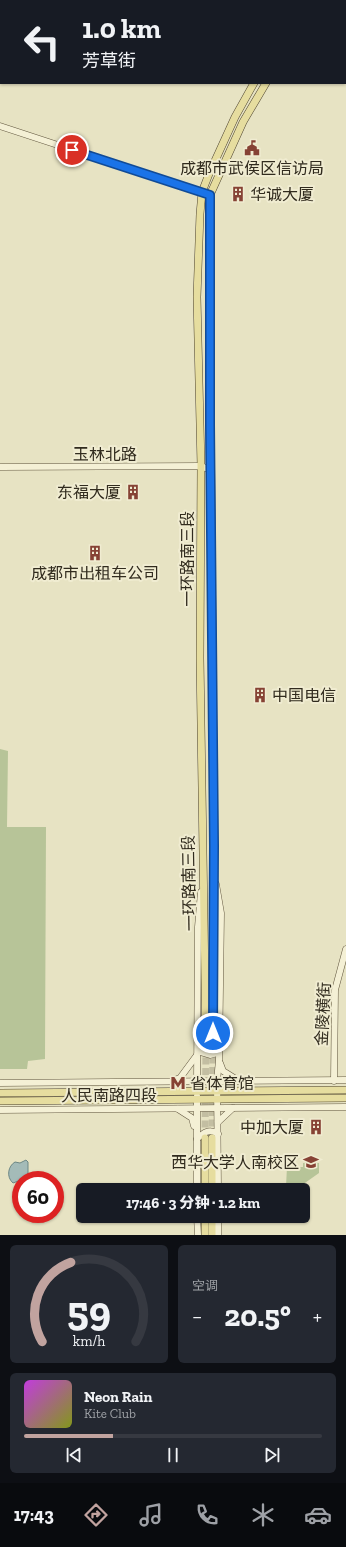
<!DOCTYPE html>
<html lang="zh">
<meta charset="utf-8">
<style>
:root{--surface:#171b24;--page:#242831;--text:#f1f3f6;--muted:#9ea1a6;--line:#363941;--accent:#c1a39f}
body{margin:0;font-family:"Zilla Slab","Noto Sans SC",serif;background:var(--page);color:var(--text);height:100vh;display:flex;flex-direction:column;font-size:15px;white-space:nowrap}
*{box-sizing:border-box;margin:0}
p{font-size:13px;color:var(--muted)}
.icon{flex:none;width:22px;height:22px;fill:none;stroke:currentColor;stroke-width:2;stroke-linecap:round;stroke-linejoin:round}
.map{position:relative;height:1235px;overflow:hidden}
.drawer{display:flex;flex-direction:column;gap:10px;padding:10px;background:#0d0f14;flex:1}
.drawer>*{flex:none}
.top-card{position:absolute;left:0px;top:0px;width:346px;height:84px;box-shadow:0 1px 3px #0004;background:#171b24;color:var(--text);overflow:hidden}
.speed{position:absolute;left:12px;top:1171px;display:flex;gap:8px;font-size:20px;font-weight:700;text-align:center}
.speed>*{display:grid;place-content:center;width:52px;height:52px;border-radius:50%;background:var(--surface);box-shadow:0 1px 3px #0004;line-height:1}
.speed .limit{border:6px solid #d22;background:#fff;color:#111}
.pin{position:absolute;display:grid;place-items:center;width:34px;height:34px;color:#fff;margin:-17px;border:2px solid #fff;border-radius:50%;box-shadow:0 1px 4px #0007}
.me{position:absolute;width:44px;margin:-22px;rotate:0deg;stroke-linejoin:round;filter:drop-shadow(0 0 3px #0008)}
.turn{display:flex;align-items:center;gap:14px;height:84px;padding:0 16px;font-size:18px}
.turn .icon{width:52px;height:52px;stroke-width:2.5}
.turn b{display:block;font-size:28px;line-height:34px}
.big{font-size:30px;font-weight:800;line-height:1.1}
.drawer .card{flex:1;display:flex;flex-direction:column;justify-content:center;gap:6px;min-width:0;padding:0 14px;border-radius:6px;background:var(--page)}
.drawer .dial{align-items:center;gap:0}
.dial svg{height:104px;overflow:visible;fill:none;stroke:var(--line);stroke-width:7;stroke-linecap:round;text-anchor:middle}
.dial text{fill:var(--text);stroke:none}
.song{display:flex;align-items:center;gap:12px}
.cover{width:48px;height:48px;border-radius:6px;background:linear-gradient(135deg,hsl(290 70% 55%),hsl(70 70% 35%))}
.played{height:4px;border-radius:2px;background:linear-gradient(90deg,var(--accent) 30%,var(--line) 30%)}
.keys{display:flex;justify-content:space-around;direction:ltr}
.heat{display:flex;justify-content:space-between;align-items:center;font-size:22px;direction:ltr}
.drawer .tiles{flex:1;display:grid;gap:10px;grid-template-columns:1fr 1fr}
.card:last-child{grid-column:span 2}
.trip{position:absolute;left:76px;top:1183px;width:234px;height:40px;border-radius:6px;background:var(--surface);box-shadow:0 1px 3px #0004;font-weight:800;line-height:40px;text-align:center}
.menu{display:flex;height:64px;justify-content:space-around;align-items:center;background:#090b0e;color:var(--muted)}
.menu .icon{width:28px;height:28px}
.menu .selected{color:var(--accent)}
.menu b{font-size:18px;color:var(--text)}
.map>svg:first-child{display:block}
</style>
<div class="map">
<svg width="346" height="1235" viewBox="0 0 346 1235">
<rect width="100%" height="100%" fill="#e7e3c3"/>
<g fill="#b7c498">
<polygon points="0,749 8,751 7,827 46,827 45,1059 28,1061 27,1069 0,1069"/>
<polygon points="303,1163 319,1163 319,1173 302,1185 286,1186 287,1167 303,1167"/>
</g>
<path fill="#a4bbb8" stroke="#6d8785" d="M 26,1160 L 28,1162 L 28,1180 L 21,1180 L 13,1183 C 6,1177 8,1166 15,1162 L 20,1163 Z"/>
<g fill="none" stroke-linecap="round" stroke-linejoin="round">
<g stroke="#c3bea2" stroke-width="7" stroke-dasharray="7 3.5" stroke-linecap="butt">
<polyline points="212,1137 213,1048"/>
<polyline points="205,1138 206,1047"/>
</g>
<g stroke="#61563f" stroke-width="7">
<g id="secondary">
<polyline points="0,126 210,195"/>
<polyline points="0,467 201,466 210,470"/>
<polyline points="216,884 221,913 219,1060 217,1081 218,1190"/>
<polyline points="198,1047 200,1052 210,1055 217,1053 219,1048"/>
<polyline points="220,1063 223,1071 239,1081"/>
<polyline points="174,1080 180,1078 197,1055"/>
<polyline points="334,1081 335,990 346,949"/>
<polyline points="0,1083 346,1080"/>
<polyline points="197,1084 198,927 201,892"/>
<polyline points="197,1096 197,1190"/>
<polyline points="178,1109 192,1118 194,1126"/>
<polyline points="0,1110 346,1107"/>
<polyline points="218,1122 233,1108"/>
<path d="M 197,1139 C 203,1133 209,1128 218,1134"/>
<polyline points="197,1216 198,1235"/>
<polyline points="218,1216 218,1235"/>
</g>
</g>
<g stroke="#4d4330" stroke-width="8">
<g id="primary">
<polyline points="311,0 312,1"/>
<polyline points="328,0 330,1"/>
<polyline points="341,0 343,1"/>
<polyline points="302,1 303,0"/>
<polyline points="345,10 346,10"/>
<polyline points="345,19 346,20"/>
<polyline points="206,1047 200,658 201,466 197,297 200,214 202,192 209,174 235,117 254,83"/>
<polyline points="213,1047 214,846 209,215 210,195 243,122 266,83"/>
<polyline points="0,1093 346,1090"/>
<polyline points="0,1101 346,1098"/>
<polyline points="205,1190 205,1138"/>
<polyline points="212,1190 212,1138"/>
<polyline points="205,1235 205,1216"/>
<polyline points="212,1235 212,1216"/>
</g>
</g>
<use href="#secondary" stroke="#f4f0d5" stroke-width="6"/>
<use href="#primary" stroke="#e6dd9f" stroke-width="7"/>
</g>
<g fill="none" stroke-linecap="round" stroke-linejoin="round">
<g stroke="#114b97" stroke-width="10">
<polyline id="route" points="72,150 210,195 210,425 214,846 213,1033"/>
</g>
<use href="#route" stroke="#1a73e8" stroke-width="7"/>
</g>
<defs>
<g id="civic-bare" transform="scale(1.2)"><path d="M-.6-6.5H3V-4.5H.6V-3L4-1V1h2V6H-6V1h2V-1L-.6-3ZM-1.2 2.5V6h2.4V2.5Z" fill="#864234" stroke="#f0ecd1" stroke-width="2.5" paint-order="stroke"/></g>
<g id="building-bare" transform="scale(1.2)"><path d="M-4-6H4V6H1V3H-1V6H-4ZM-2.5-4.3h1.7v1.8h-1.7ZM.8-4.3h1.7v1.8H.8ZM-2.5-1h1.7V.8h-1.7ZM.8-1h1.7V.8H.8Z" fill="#864234" stroke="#f0ecd1" stroke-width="2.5" paint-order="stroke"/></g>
<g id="metro-bare" transform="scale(1.2)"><path d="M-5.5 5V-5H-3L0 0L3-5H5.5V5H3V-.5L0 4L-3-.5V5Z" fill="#864234" stroke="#f0ecd1" stroke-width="2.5" paint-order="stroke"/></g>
<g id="university-bare" transform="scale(1.2)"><path d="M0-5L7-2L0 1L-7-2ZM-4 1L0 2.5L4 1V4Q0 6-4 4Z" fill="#864234" stroke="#f0ecd1" stroke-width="2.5" paint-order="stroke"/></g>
</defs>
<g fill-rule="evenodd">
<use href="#civic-bare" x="252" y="148"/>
<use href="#building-bare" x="238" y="194"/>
<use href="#building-bare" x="133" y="492"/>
<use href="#building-bare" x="95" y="553"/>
<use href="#building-bare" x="260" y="695"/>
<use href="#metro-bare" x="178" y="1083"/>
<use href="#building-bare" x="316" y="1127"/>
<use href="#university-bare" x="311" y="1162"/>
</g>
<g text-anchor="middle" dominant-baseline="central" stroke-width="4" stroke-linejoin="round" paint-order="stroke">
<g font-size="16" fill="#312b1e" stroke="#f0ecd1" text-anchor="start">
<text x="252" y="168" text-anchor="middle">成都市武侯区信访局</text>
<text x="250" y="194">华诚大厦</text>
<text x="121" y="492" text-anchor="end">东福大厦</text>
<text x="95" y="573" text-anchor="middle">成都市出租车公司</text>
<text x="272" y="695">中国电信</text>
<text x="190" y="1083">省体育馆</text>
<text x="304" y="1127" text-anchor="end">中加大厦</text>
<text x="299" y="1162" text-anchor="end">西华大学人南校区</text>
</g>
<g font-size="16" fill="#312b1e" stroke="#f0ecd1">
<text x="105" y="454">玉林北路</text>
<text transform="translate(187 559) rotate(-90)">一环路南三段</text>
<text transform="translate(189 883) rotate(-91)">一环路南三段</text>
<text transform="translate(323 1014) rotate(-87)">金陵横街</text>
<text x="109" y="1095">人民南路四段</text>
</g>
</g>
</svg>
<div class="speed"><div class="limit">60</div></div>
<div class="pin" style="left:72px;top:150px;background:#d93025"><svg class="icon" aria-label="arrive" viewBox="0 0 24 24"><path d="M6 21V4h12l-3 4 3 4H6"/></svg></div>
<svg class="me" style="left:213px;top:1033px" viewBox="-20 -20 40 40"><circle r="17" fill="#1a73e8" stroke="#fff" stroke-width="3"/><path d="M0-11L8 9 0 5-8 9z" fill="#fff"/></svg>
<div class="trip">17:46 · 3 分钟 · 1.2 km</div>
<div class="top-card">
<div class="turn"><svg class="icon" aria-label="left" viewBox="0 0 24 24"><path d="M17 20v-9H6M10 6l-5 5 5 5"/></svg><div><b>1.0 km</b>芳草街</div></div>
</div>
</div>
<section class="drawer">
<div class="tiles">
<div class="card dial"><svg viewBox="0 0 100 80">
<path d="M14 69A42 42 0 1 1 86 69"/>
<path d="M14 69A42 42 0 0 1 36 8" stroke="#c1a39f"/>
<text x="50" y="56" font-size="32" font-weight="700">59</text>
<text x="50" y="72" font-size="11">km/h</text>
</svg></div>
<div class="card"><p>空调</p>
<div class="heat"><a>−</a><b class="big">20.5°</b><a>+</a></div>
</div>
<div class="card">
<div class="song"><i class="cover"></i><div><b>Neon Rain</b><p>Kite Club</p></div></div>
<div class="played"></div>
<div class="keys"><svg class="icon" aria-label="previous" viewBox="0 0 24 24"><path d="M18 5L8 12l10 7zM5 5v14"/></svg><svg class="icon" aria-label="pause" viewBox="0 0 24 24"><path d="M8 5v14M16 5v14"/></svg><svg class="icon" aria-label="next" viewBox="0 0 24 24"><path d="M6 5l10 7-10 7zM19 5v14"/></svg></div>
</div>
</div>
</section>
<nav class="menu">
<b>17:43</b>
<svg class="icon selected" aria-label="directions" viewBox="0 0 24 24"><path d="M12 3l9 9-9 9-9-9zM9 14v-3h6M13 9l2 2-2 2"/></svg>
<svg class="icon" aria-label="music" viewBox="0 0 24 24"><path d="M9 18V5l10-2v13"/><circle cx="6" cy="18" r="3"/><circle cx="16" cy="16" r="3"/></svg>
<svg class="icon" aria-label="phone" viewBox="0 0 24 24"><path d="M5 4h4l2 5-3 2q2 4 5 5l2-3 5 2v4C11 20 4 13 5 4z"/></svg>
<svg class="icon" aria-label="climate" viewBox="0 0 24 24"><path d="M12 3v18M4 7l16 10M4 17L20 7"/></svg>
<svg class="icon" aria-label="car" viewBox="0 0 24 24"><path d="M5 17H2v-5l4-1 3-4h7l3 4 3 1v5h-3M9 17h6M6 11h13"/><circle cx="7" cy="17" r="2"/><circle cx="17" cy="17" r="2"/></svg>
</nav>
